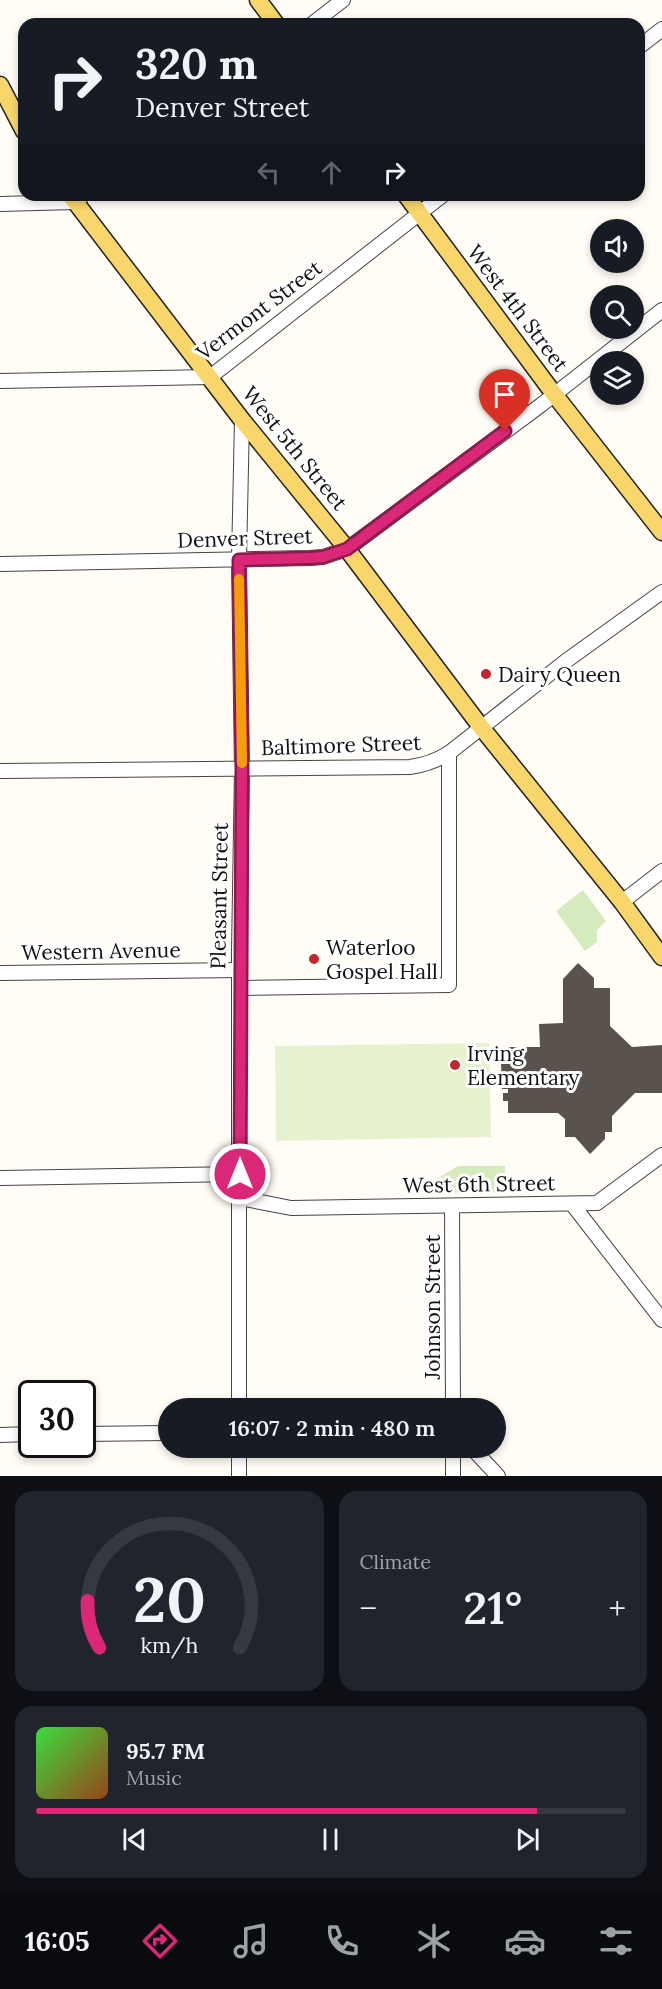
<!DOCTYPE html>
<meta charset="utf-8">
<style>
:root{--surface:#171b24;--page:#20242c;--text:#f1f3f6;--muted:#9ea1a6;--line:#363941;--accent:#db2777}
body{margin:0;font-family:Lora,serif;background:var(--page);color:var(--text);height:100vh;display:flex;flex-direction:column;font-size:22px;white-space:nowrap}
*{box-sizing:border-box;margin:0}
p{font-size:20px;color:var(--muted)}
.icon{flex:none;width:33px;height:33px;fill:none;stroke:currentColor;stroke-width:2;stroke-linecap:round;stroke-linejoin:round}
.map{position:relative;height:1476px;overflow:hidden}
.drawer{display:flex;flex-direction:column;gap:15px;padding:15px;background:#0d0f14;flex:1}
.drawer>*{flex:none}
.banner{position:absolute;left:18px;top:18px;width:627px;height:183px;border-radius:18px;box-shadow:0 3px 9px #0003;background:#171b24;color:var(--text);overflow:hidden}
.controls{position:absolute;left:590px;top:219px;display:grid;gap:12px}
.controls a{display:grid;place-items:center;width:54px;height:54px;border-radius:50%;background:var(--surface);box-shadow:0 3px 9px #0003;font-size:30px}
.speed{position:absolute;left:18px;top:1380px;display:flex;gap:12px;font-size:30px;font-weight:700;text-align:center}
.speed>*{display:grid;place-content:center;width:78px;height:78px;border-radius:50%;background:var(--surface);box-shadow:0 3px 9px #0003;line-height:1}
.speed .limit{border:3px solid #111;border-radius:9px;background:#fff;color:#111}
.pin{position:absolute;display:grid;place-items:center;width:51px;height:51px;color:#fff;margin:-62px -26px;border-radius:50% 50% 50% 0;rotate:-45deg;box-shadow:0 0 6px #0007}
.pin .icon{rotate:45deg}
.me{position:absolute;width:66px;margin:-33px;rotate:0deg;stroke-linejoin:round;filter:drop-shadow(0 0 4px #0008)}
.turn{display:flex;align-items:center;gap:21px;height:126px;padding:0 18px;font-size:27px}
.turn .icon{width:78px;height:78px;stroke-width:2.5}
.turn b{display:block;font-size:42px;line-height:51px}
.lanes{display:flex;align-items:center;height:57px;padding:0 18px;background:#0003;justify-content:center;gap:30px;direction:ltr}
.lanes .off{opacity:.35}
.big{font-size:45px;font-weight:600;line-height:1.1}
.drawer .card{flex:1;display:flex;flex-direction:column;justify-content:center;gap:9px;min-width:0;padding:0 21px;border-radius:18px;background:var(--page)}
.drawer .dial{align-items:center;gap:0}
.dial svg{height:156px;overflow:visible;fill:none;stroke:var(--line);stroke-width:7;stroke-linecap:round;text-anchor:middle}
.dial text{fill:var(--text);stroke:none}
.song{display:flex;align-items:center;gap:18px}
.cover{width:72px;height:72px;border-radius:9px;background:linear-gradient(135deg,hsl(120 70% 55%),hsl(20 70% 35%))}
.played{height:6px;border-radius:3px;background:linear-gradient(90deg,var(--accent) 85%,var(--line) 85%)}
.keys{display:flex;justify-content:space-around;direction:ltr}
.heat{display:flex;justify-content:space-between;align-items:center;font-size:33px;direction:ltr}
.drawer .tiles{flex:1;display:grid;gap:15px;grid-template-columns:1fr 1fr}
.card:last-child{grid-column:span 2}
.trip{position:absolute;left:158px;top:1398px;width:348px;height:60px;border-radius:30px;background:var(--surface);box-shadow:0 3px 9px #0003;font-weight:600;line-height:60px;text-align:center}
.menu{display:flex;height:96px;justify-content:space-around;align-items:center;background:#090b0e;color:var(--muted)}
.menu .icon{width:42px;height:42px}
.menu .selected{color:var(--accent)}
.menu b{font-size:27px;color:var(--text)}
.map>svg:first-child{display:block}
</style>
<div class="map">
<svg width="662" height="1476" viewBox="0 0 662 1476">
<rect width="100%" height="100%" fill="#fffdf5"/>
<g fill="#d5ebbd">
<polygon points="583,890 606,921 597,930 597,942 585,951 556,911"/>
<polygon points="458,1166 505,1166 506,1192 438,1193 437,1179"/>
</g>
<polygon fill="#e6f2cf" points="489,1043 491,1137 276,1141 275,1046"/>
<polygon fill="#5a524d" points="578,963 594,978 594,988 610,988 610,1026 632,1047 662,1045 662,1093 635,1093 612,1116 612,1132 605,1132 605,1139 590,1154 575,1137 565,1137 565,1119 558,1113 508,1113 508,1101 503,1101 503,1093 508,1093 508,1089 502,1089 501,1063 507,1062 508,1047 540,1047 539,1024 563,1023 563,979"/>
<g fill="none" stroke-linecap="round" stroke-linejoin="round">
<g stroke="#444" stroke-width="16">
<g id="minor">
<polyline points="312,24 343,0"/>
<polyline points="639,47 662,29"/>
<polyline points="0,204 75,202 83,195"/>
<polyline points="0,381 210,377 443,195"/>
<polyline points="0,564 310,558 323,557 347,549 541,405 662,310"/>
<path d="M 0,771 L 410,767 C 425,765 436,761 449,753 L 566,661 L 662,592"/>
<polyline points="622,902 662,871"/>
<polyline points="0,973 239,970"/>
<polyline points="240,988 449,985 449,753"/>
<polyline points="0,1178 240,1174"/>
<polyline points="240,1198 291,1208 597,1203 662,1155"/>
<polyline points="572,1204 662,1320"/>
<polyline points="452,1206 453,1408"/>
<polyline points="239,1408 239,951 242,769 239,560 242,420"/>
<polyline points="82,1434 168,1433"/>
<polyline points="0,1435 32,1434"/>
<polyline points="472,1448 498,1476"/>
<polyline points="239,1476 239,1448"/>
<polyline points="453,1476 453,1448"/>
</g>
</g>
<g stroke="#222" stroke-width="19">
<g id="major">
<polyline points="258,0 276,24"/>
<polyline points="0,85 24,131"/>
<polyline points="70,195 242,420 347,549 481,727 622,902 662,957"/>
<polyline points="406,195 554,394 662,532"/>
</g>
</g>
<use href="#minor" stroke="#fff" stroke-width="14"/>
<use href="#major" stroke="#f9d66b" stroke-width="16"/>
</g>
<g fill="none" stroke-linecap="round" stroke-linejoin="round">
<g stroke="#8e194d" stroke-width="15">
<polyline id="route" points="240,1174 242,769 239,560 310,558 323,557 347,549 505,431"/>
</g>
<use href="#route" stroke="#db2777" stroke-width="10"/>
<polyline stroke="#f59e0b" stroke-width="10" points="239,579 242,763"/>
</g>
<g fill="#c4262e" stroke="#fff" stroke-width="2">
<circle cx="486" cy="674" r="6"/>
<circle cx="314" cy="959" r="6"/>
<circle cx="455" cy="1065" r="6"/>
</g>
<g text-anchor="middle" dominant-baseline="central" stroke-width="6" stroke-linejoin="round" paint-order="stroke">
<g font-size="21" fill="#111" stroke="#fff">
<text transform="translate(518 308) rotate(53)">West 4th Street</text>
<text transform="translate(259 310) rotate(-37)">Vermont Street</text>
<text transform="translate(295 448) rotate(51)">West 5th Street</text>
<text transform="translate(245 538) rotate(-2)">Denver Street</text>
<text transform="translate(341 745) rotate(-2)">Baltimore Street</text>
<text transform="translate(219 896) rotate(-89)">Pleasant Street</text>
<text transform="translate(101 951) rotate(-1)">Western Avenue</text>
<text transform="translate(479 1184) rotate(-1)">West 6th Street</text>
<text transform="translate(432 1307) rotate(-90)">Johnson Street</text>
</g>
<g font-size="21" fill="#111" stroke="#fff" text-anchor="start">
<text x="498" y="674">Dairy Queen</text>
<text x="326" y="947">Waterloo<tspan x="326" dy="24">Gospel Hall</tspan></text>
<text x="467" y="1053">Irving<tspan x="467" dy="24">Elementary</tspan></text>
</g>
</g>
</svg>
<div class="controls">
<a><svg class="icon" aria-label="sound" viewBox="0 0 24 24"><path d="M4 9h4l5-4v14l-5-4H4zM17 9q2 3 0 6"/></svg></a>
<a><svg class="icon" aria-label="search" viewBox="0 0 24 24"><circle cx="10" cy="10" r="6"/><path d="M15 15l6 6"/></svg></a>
<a><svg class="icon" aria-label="layers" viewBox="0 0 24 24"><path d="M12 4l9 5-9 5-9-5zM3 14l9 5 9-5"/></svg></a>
</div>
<div class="speed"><div class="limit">30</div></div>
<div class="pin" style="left:505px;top:431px;background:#d93025"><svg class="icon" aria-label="arrive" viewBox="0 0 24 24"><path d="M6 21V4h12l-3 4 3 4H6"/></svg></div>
<svg class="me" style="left:240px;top:1174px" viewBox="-20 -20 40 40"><circle r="17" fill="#db2777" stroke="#fff" stroke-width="3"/><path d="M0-11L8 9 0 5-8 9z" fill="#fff"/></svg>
<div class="trip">16:07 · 2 min · 480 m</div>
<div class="banner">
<div class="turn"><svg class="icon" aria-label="right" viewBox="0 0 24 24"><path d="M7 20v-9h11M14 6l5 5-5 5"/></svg><div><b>320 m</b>Denver Street</div></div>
<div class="lanes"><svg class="icon off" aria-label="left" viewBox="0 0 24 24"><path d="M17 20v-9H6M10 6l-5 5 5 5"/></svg><svg class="icon off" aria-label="ahead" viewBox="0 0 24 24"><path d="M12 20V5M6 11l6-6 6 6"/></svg><svg class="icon" aria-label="right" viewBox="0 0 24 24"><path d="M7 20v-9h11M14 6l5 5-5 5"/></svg></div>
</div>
</div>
<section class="drawer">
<div class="tiles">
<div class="card dial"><svg viewBox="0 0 100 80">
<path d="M14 69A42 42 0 1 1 86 69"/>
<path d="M14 69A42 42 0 0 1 8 45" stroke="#db2777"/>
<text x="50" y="56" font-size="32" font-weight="700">20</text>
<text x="50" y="72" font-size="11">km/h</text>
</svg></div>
<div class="card"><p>Climate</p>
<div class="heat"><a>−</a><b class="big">21°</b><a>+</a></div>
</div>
<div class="card">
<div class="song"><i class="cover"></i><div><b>95.7 FM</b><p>Music</p></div></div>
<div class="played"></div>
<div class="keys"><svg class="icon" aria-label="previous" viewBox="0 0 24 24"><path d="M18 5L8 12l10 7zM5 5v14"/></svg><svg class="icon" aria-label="pause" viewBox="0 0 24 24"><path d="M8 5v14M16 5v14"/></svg><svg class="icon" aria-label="next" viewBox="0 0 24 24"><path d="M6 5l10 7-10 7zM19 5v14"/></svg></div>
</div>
</div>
</section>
<nav class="menu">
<b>16:05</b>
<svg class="icon selected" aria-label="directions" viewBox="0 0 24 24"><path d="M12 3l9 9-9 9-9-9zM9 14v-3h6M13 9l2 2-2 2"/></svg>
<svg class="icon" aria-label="music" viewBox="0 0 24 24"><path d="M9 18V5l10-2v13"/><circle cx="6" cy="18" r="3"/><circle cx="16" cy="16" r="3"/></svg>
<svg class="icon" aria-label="phone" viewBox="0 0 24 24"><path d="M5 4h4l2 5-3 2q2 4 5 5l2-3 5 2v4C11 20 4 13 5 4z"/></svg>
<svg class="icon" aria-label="climate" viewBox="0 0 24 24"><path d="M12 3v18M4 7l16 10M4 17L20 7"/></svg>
<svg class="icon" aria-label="car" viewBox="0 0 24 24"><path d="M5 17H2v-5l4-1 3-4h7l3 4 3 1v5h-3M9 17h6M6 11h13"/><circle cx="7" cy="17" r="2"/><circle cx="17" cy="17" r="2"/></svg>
<svg class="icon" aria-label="filters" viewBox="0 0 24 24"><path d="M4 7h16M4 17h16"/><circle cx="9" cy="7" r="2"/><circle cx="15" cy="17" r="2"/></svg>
</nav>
